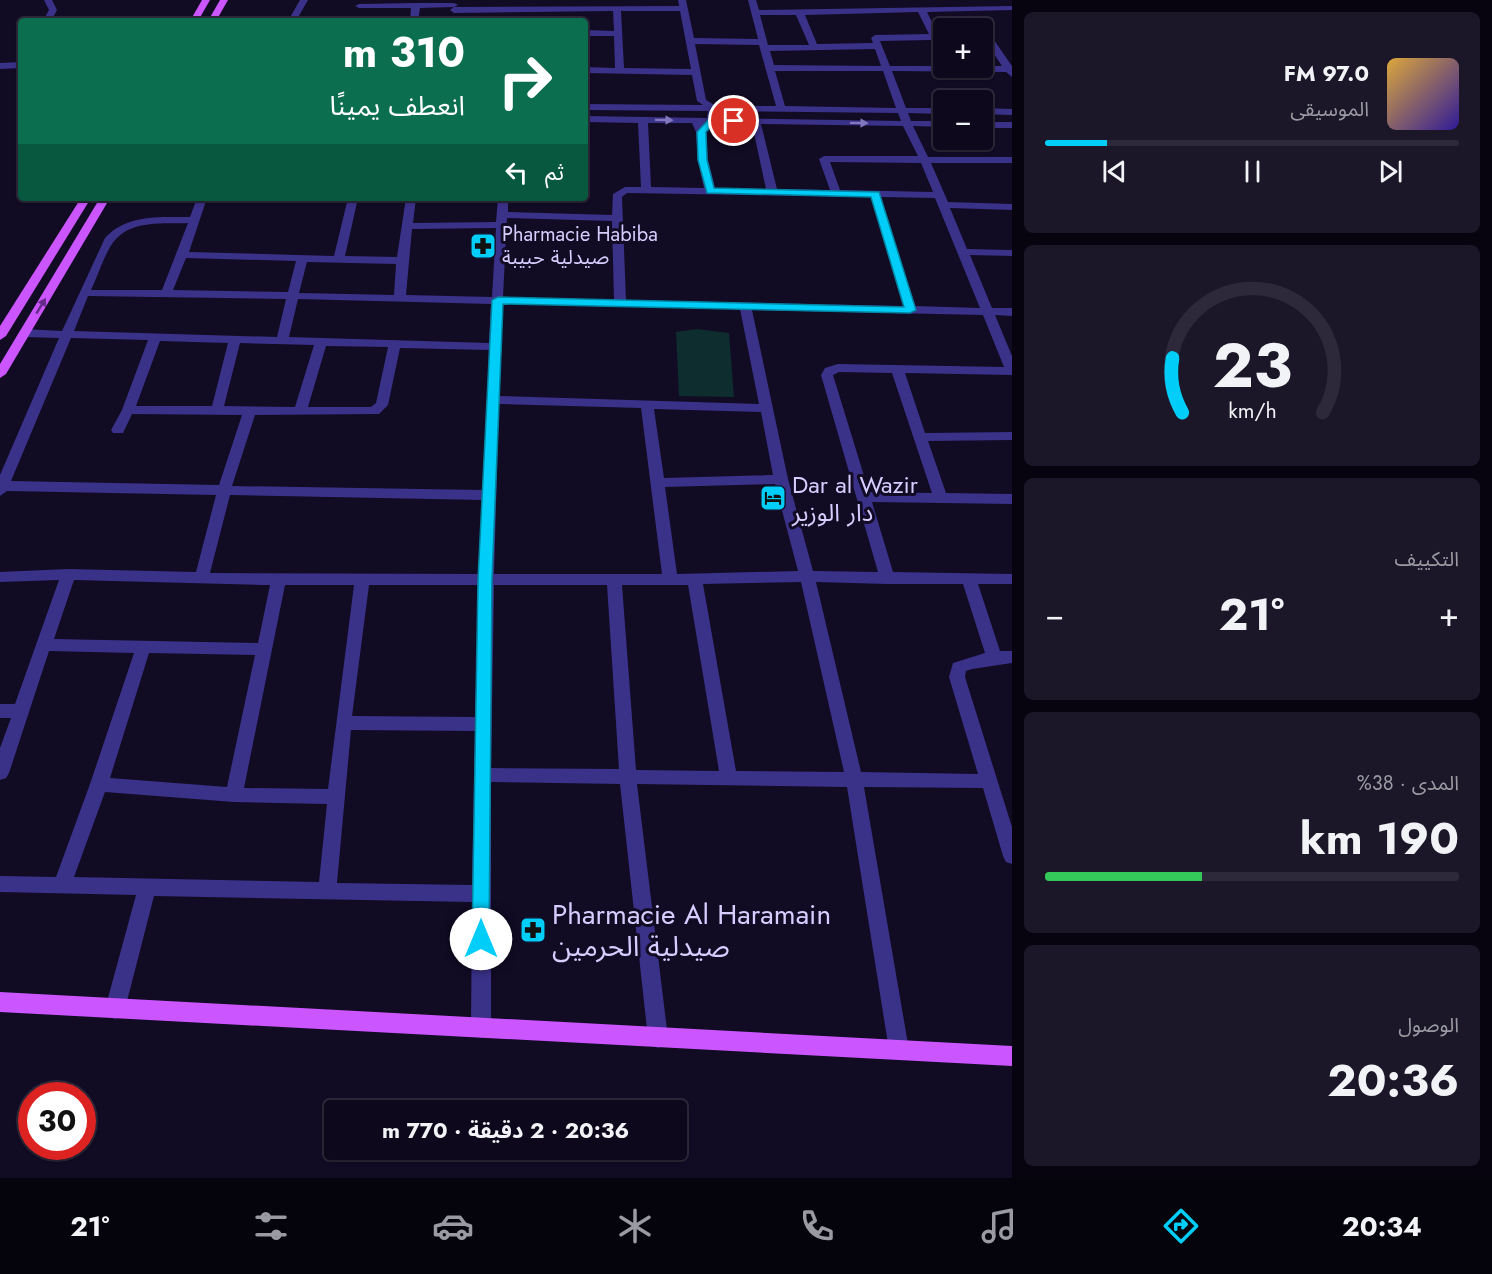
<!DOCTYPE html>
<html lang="ar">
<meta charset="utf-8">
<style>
:root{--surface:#0d081b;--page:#1b1628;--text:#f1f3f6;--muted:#9a9aa3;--line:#2d293a;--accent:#00cef9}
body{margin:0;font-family:Jost,"Noto Sans Arabic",sans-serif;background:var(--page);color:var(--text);direction:rtl;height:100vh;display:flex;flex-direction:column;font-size:22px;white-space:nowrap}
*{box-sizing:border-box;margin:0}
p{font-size:20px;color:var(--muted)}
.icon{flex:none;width:33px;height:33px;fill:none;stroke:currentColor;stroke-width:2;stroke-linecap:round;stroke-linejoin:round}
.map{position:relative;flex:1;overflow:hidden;direction:ltr}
.side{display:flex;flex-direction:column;gap:12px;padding:12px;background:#07040f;width:480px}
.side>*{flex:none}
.hud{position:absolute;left:18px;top:18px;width:570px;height:183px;border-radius:6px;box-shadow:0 2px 4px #0004,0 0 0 2px var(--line);direction:rtl;background:#0b6e4f;color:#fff;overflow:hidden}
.buttons{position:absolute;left:933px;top:18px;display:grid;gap:12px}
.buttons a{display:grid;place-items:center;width:60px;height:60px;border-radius:6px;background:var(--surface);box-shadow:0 2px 4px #0004,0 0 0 2px var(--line);font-size:30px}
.speed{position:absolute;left:18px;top:1082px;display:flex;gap:12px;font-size:30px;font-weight:700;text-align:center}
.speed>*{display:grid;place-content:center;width:78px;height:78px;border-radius:50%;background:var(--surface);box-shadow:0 2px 4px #0004,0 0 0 2px var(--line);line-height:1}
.speed .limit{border:9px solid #d22;background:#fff;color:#111}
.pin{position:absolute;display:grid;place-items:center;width:51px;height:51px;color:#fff;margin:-26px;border:3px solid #fff;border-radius:50%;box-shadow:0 2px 6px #0007}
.me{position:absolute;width:66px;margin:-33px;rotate:0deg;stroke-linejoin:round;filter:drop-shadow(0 0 4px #0008)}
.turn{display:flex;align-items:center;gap:21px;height:126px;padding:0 24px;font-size:27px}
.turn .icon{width:78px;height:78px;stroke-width:2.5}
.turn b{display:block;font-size:42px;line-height:51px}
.then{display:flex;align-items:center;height:57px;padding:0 24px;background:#0003;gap:12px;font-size:22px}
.big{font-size:45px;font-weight:700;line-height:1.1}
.side .widget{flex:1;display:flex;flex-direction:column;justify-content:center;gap:9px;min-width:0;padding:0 21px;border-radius:9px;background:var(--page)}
.side .dial{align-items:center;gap:0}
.dial svg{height:156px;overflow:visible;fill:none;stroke:var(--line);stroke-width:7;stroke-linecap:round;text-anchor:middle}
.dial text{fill:var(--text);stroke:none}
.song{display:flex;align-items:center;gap:18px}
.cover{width:72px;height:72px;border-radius:9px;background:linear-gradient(135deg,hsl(40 70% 55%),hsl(250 70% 35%))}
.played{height:6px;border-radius:3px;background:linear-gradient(90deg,var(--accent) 15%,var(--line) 15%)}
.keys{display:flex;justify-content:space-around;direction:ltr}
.heat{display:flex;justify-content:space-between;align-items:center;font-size:33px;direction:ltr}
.charge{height:9px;border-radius:4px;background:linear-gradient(90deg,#34c759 38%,var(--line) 0)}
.trip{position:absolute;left:324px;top:1100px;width:363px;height:60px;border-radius:6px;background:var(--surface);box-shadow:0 2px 4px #0004,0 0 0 2px var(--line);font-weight:700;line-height:60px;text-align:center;direction:rtl}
.tab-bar{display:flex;height:96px;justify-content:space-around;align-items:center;background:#05030b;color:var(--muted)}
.tab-bar .icon{width:42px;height:42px}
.tab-bar .active{color:var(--accent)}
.tab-bar b{font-size:27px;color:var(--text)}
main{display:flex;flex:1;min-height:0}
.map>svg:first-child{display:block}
</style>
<main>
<section class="side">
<div class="widget">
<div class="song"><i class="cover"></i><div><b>97.0 FM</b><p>الموسيقى</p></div></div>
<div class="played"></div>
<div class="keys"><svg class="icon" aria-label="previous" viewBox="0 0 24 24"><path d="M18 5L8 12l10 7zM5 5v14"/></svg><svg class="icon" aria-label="pause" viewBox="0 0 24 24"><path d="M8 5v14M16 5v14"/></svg><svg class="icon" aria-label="next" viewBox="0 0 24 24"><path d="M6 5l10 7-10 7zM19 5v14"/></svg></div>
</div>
<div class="widget dial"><svg viewBox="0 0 100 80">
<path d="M14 69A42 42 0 1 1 86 69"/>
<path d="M14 69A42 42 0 0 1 9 41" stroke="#00cef9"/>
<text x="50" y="56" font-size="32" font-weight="700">23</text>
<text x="50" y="72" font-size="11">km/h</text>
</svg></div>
<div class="widget"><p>التكييف</p>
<div class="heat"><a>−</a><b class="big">21°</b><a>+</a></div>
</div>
<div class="widget"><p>المدى · 38%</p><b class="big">190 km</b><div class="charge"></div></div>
<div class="widget"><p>الوصول</p><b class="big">20:36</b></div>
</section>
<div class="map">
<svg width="1012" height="1178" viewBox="0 0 1012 1178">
<rect width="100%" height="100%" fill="#110b24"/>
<polygon fill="#0e2d2e" points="697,329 729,333 734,397 679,396 676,332"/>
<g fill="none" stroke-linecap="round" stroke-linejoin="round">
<g fill="#3a3188" fill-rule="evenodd">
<polygon points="44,0 52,0 57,10 51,21 43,21 49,10"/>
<polygon points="300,0 308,0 296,21 288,21"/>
<path d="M 678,0 L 686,0 L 694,38 L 758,39 L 748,0 L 756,0 L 759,10 L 1012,6 L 1012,10 L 927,12 L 944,47 L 944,60 L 940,57 L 931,40 L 880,41 L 890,66 L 1002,66 L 982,36 L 982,28 L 978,28 L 982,26 L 985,27 L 1012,66 L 1012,77 L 1006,72 L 892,71 L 906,108 L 944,108 L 944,114 L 908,113 L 911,121 L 944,121 L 944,127 L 913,126 L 928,157 L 1012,157 L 1012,163 L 931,163 L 948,202 L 1012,204 L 1012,210 L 950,208 L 967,249 L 1012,250 L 1012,256 L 970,255 L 992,308 L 1012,308 L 1012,316 L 995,315 L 1012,356 L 1012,375 L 905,373 L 925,433 L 1012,432 L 1012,440 L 928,441 L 946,493 L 1012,494 L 1012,504 L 872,502 L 893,572 L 1012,574 L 1012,584 L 978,584 L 1000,651 L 1012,651 L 1012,663 L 972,669 L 966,671 L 965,677 L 1012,827 L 1012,864 L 1006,862 L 1003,856 L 983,788 L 864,787 L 909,1050 L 906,1057 L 899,1060 L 892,1057 L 889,1050 L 847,787 L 637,784 L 668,1038 L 665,1045 L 658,1048 L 651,1045 L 648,1038 L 620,784 L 491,782 L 491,1028 L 488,1035 L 481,1038 L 474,1035 L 471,1028 L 472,902 L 154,896 L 125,1009 L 122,1016 L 115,1019 L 108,1016 L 105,1009 L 136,895 L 0,892 L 0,876 L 56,877 L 90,784 L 134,653 L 49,651 L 9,773 L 6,778 L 0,780 L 0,748 L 11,718 L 0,718 L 0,704 L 15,704 L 59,580 L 0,582 L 0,572 L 68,569 L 196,572 L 216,495 L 7,491 L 0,496 L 0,475 L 59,338 L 24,337 L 18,333 L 24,329 L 62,331 L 105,238 C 126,214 161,217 190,217 L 197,198 L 207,198 L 189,252 L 334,256 L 348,198 L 358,198 L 345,256 L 397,257 L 406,198 L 416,198 L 413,223 L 496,222 L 498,198 L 508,198 L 508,212 L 612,215 L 613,194 L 625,187 L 641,187 L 638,123 L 585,122 L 585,116 L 707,118 L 708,111 L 585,110 L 585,104 L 703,105 L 697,101 L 692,75 L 585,73 L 585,67 L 615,68 L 614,36 L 585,36 L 585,30 L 614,31 L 613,11 L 454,13 L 450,10 L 454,7 L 679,6 ZM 621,11 L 680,11 L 691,69 L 624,68 ZM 918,12 L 929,34 L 875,35 L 871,38 L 873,43 L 817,44 L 805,15 ZM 760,15 L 796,15 L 809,45 L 768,45 ZM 695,44 L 759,45 L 776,106 L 716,106 L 706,100 ZM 875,49 L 881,66 L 774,65 L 770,51 ZM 775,71 L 883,71 L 896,108 L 785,106 ZM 718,111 L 898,113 L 901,121 L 717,118 ZM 648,123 L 692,123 L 696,132 L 698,160 L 704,188 L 651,187 ZM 715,124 L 752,124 L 766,189 L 715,188 L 708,160 L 706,133 ZM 761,124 L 903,126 L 918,156 L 824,156 L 819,159 L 830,190 L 777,189 ZM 830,162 L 921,163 L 933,192 L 840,190 ZM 627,193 L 871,197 L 903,306 L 626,300 L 622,197 ZM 881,197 L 935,198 L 980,308 L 915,306 ZM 507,218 L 612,221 L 614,300 L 503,297 ZM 188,223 L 162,290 L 91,290 C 98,276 106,249 116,239 C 133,220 165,224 188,223 ZM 496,228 L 492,297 L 406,295 L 412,229 ZM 186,258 L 296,261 L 288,292 L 173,290 ZM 307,262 L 396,264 L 394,295 L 299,293 ZM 88,296 L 286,299 L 277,337 L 74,331 ZM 298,299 L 491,304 L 489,343 L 289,337 ZM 503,304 L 740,309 L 759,404 L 499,396 ZM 752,310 L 983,315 L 1004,367 L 838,364 L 825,368 L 821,375 L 878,572 L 813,571 L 788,479 ZM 71,338 L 148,340 L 122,410 L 111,430 L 113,433 L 123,433 L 132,414 L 242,415 L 219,485 L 11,481 ZM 160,341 L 228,343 L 212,406 L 136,406 ZM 240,343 L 314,345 L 295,407 L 224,406 ZM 326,346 L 388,347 L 376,403 L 371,407 L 308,407 ZM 400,348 L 489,350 L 483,490 L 232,486 L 255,415 L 379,414 L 388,405 ZM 839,372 L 892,373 L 932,493 L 869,492 L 833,375 ZM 499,404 L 641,408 L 662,574 L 494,574 ZM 654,409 L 761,412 L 773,475 L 664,478 ZM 775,484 L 798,571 L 677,574 L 665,487 ZM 230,495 L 482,500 L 479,574 L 210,573 ZM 74,580 L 262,585 L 270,585 L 258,643 L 54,639 ZM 801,582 L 844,772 L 736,771 L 703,584 ZM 816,582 L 888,584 L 963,584 L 985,653 L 953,663 L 949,677 L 978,774 L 861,772 ZM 285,585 L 354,585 L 328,789 L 244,788 ZM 369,585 L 479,585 L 475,717 L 352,716 ZM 494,585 L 607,585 L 619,769 L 491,768 ZM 622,585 L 688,585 L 719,771 L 636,770 ZM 149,653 L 255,655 L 227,787 L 110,778 ZM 351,730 L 475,731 L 472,885 L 337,883 ZM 105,792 L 234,802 L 327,804 L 319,882 L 74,877 Z"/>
<polygon points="416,3 454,3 458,5 454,7 420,8 418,21 410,21 411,8 359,8 355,6 359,4"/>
<polygon points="21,62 21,68 0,69 0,63"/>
<polygon points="982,108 1012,109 1012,115 982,114"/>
<rect x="982" y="122" width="30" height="6"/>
</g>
<g fill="#cb55ff" fill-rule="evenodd">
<polygon points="202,0 210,0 198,21 190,21"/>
<polygon points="220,0 228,0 216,21 208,21"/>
<polygon points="81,198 91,198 6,336 0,340 0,326"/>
<polygon points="100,198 110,198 6,374 0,378 0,364"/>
<polygon points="0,992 1012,1046 1012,1066 0,1012"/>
</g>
</g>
<defs><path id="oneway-solid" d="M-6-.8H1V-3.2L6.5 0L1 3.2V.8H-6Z" transform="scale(1.5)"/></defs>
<g fill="#8178be">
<use href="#oneway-solid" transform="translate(664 120) rotate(1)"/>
<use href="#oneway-solid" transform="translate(859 123) rotate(1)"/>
</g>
<use fill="#652c87" href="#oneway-solid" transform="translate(41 306) rotate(-59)"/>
<polygon fill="#00cef9" stroke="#0086a2" stroke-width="1.5" points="709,119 734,119 738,121 734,124 714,124 706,132 707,160 714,188 879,192 916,310 910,313 503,304 492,579 489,939 487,945 481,947 475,945 472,939 478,579 492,300 498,297 904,307 871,197 707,193 698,160 697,132"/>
<defs>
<g id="pharmacy-square" transform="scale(1.35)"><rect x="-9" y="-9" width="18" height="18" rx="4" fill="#00cef9" stroke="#110b24"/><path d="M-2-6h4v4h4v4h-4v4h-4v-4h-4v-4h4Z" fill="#111"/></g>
<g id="hotel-square" transform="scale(1.35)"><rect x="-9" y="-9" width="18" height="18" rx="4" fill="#00cef9" stroke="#110b24"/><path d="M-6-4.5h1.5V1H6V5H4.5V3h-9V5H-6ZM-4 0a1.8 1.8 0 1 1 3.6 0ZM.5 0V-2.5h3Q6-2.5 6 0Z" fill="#111"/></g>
</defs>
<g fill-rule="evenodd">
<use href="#pharmacy-square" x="483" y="246"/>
<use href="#hotel-square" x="773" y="498"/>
<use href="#pharmacy-square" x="533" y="930"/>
</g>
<g text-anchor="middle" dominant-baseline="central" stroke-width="6" stroke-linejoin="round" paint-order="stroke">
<g font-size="20" fill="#d7ceff" stroke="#110b24" text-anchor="start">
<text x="502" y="234">Pharmacie Habiba<tspan x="502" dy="23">صيدلية حبيبة</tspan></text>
</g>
<g font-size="24" fill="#d7ceff" stroke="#110b24" text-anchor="start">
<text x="792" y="484">Dar al Wazir<tspan x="792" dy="28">دار الوزير</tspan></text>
</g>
<g font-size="28" fill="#d7ceff" stroke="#110b24" text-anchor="start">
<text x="552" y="914">Pharmacie Al Haramain<tspan x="552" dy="32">صيدلية الحرمين</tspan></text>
</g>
</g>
</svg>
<div class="buttons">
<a>+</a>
<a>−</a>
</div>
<div class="speed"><div class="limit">30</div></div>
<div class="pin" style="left:734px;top:121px;background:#d93025"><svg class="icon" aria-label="arrive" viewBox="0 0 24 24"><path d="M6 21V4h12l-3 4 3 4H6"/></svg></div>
<svg class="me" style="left:481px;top:939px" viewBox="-20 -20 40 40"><circle r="19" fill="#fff"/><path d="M0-13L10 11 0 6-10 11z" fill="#00cef9"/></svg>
<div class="trip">20:36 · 2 دقيقة · 770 m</div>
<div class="hud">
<div class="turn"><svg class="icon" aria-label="right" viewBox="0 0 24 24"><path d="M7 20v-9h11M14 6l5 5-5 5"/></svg><div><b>310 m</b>انعطف يمينًا</div></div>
<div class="then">ثم<svg class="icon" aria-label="left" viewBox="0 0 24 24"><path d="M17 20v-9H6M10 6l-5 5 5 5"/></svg></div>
</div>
</div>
</main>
<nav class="tab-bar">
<b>20:34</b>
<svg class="icon active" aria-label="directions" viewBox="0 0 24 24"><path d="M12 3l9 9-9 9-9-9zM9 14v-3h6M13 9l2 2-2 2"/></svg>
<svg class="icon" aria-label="music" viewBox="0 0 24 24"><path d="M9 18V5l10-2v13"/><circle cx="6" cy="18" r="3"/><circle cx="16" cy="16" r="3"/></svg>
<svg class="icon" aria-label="phone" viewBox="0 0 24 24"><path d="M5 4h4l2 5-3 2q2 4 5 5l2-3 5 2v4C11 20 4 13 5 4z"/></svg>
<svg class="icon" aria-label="climate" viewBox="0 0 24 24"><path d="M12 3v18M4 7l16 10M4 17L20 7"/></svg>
<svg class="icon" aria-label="car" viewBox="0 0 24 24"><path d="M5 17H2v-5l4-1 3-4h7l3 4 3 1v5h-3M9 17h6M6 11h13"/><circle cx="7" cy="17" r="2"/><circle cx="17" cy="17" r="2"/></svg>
<svg class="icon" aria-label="filters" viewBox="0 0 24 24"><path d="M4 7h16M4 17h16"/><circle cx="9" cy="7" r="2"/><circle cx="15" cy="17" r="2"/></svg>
<b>21°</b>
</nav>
